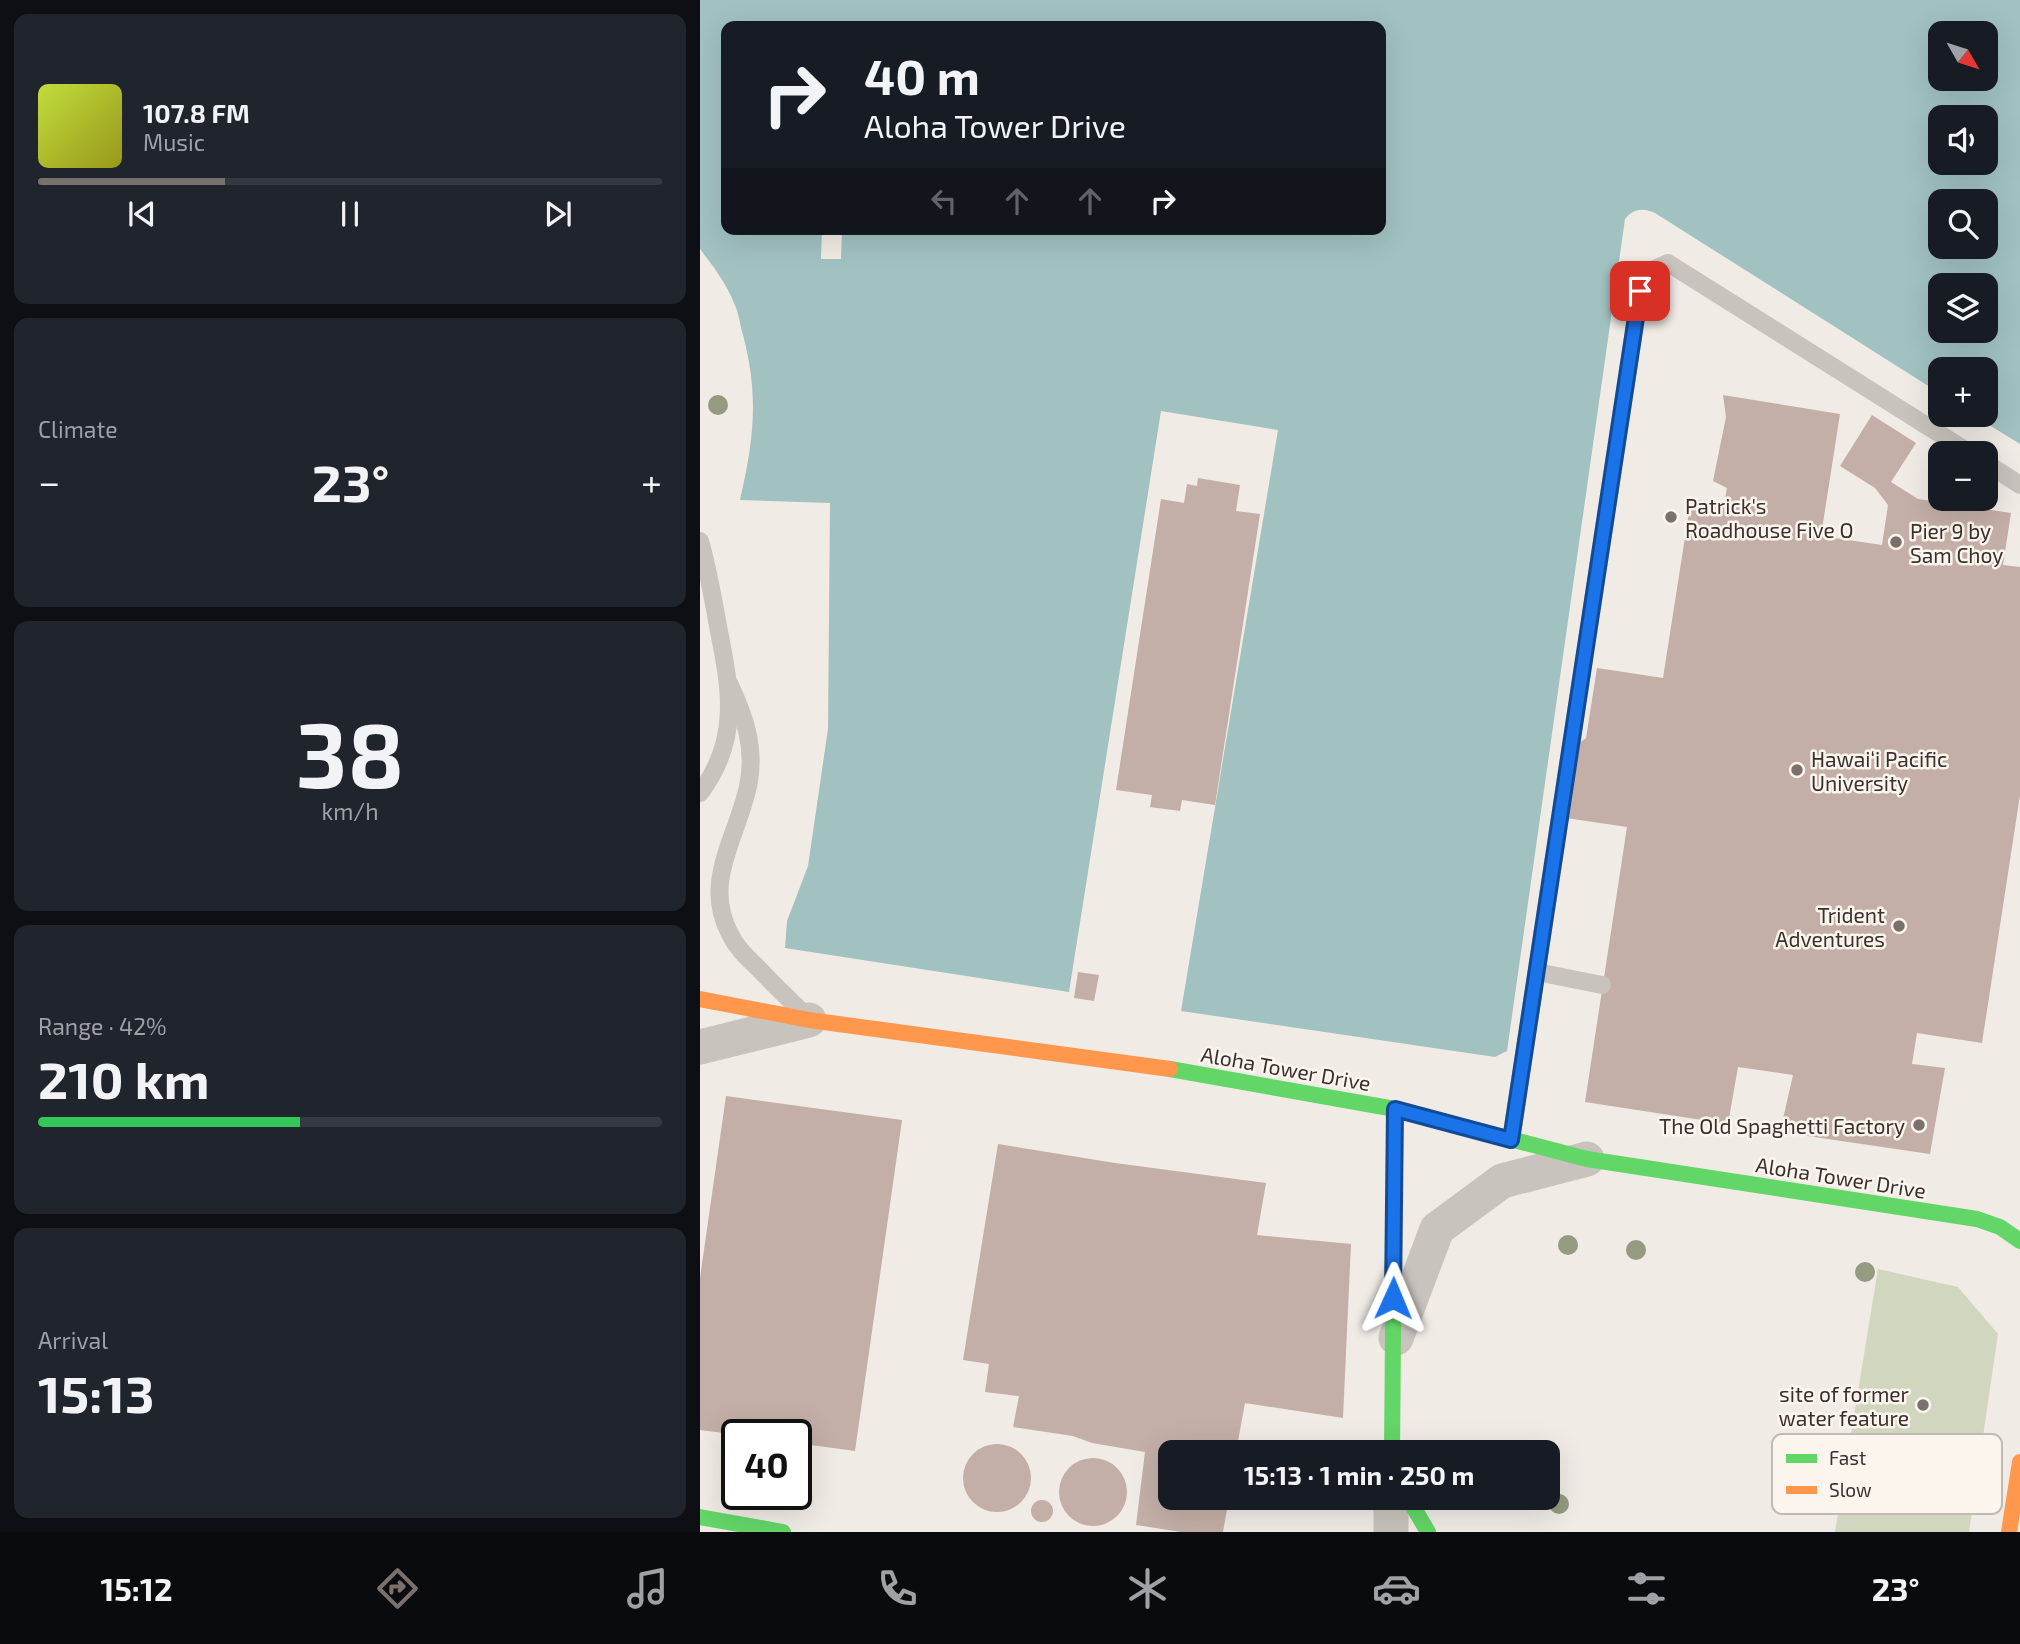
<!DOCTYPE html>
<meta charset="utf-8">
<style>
:root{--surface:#171b24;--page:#20242c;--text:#f1f3f6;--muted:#9ea1a6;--line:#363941;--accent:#7a716c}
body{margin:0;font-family:"Exo 2",sans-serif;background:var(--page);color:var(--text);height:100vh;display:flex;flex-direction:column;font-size:26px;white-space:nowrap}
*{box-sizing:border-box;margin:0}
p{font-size:23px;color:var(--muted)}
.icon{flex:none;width:38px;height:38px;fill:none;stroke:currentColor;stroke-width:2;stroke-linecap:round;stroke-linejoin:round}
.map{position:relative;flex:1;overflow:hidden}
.panel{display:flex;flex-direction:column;gap:14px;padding:14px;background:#0d0f14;width:700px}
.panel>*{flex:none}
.top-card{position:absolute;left:21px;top:21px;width:665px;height:214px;border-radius:14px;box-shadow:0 7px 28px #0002;background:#171b24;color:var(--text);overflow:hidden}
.needle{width:46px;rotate:129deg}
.fabs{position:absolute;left:1228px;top:21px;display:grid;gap:14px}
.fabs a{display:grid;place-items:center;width:70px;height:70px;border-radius:14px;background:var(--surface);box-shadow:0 7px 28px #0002;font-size:35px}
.speed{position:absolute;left:21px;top:1419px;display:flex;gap:14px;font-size:35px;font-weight:700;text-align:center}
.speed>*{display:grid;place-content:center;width:91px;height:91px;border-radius:50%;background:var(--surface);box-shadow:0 7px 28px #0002;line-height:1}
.speed .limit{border:4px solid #111;border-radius:10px;background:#fff;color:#111}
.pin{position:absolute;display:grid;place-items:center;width:60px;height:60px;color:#fff;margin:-30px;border-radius:14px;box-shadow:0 4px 10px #0006}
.me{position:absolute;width:77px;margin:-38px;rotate:1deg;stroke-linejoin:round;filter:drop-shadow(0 0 5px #0008)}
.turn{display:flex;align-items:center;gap:24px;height:147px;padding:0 28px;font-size:32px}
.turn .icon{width:91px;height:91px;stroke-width:2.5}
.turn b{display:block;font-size:49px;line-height:60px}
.lanes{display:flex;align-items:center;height:66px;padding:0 28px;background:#0003;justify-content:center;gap:35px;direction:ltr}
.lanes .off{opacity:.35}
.big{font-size:52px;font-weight:700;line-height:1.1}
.panel .tile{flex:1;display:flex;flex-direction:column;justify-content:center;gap:10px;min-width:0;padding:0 24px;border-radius:14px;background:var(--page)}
.panel .dial{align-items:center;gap:0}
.dial b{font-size:91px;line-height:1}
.song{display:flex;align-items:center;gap:21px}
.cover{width:84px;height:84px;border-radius:10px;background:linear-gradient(135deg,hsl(70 70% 55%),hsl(60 70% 35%))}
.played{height:7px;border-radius:4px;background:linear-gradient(90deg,var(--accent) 30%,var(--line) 30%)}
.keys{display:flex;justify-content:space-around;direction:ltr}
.heat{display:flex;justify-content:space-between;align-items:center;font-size:38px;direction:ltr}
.charge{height:10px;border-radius:5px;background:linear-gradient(90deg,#34c759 42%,var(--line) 0)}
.trip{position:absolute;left:458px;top:1440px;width:402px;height:70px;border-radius:14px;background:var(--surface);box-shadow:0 7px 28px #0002;font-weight:700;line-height:70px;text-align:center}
.dock{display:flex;height:112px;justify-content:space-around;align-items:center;background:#090b0e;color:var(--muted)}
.dock .icon{width:49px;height:49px}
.dock .active{color:var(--accent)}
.dock b{font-size:32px;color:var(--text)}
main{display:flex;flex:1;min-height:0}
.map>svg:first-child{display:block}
</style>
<main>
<section class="panel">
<div class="tile">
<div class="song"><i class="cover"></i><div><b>107.8 FM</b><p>Music</p></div></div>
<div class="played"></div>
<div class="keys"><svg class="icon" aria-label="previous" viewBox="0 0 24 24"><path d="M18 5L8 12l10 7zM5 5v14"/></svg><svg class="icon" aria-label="pause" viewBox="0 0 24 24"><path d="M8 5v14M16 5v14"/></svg><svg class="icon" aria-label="next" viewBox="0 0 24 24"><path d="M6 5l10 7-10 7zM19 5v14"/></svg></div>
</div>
<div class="tile"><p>Climate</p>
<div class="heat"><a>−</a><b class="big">23°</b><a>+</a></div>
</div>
<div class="tile dial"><b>38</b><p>km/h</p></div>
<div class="tile"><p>Range · 42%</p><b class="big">210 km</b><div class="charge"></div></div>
<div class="tile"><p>Arrival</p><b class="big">15:13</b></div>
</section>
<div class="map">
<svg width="1320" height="1532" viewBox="0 0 1320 1532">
<rect width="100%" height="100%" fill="#f0ebe5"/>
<polygon fill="#d1d6bf" points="1178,1269 1258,1287 1298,1334 1269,1532 1135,1532"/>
<path fill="#a1c2c1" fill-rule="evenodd" d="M 0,0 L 1320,0 L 1320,444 L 1273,415 L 1286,415 L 1286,369 L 1241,369 L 1241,394 L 955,213 C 942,208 934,208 925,219 L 807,1051 L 795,1057 L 481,1011 L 578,430 L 461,411 L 369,992 L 85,948 L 87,921 L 108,866 L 128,729 L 130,503 L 40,500 C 54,439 59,396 43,335 C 40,325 39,313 34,303 C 26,283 13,266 0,249 ZM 26,26 L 681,26 L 681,229 L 26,229 ZM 1241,33 L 1286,33 L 1286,79 L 1241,79 ZM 1241,117 L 1286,117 L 1286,163 L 1241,163 ZM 1241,201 L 1286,201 L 1286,247 L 1241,247 ZM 1241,285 L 1286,285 L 1286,331 L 1241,331 Z"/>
<polygon fill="#f0ebe5" points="122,231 142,231 141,259 121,259"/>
<g fill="#c3afa7">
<polygon points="1023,395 1140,414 1121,536 1182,545 1188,505 1175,488 1140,466 1172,415 1216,443 1191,482 1218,499 1311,513 1303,565 1320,567 1320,795 1282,1043 1217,1033 1212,1064 1245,1068 1230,1154 1080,1132 1093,1075 1038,1067 1028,1124 885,1102 927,827 866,818 878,744 886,738 897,668 963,678 991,499 1024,504 1027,488 1013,481 1026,417"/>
<polygon points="498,478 540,485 536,511 560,514 515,805 482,800 480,811 450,807 452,795 416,790 461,499 484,503 487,484 497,486"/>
<polygon points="378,972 399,975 394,1001 374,998"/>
<polygon points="26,1096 202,1120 155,1451 96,1443 96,1435 40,1435 0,1430 0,1278"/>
<polygon points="298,1144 415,1163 566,1183 557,1235 651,1244 643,1418 545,1403 536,1452 471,1452 471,1498 529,1498 523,1532 481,1532 436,1525 445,1452 392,1443 373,1436 313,1427 319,1396 285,1392 289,1364 263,1360"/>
<circle cx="297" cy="1478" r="34"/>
<circle cx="393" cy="1492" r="34"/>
<circle cx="342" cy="1511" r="11"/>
</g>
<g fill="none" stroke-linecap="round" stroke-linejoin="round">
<g stroke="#c9c3be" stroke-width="18">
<polyline points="1286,463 1320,485"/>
<path d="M 0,541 C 8,569 13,598 18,626 C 30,687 41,739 0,793"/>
<path d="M 29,683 C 44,715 55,745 49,781 C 40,834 1,880 30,934 C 37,949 49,959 61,971 C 74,985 88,998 102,1012"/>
<polyline points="837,972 902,985"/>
<polyline points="811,1140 940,291 953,270 968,263 1270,453"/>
</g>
<g stroke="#c9c3be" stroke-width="35">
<polyline points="0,1047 109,1020"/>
<polyline points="696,1338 737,1229 802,1181 887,1159"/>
<polyline points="691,1532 691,1498"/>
</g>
<g stroke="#63d668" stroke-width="16">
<polyline points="470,1069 695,1109 887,1159 1277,1219 1300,1227 1320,1241"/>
<polyline points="692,1452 695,1109"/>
<polyline points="708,1498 728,1532"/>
<polyline points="0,1517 83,1532"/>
</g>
<g stroke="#ff974d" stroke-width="16">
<polyline points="0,999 109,1020 470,1069"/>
<polyline points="1309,1532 1320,1462"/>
</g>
</g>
<g fill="#959b80">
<circle cx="18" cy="405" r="10"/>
<circle cx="868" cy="1245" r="10"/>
<circle cx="936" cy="1250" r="10"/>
<circle cx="1165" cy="1272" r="10"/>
<circle cx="859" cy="1504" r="10"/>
</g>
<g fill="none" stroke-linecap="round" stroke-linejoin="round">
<g stroke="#114b97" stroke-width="18">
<polyline id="route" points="693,1298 695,1109 811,1140 940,291"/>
</g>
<use href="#route" stroke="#1a73e8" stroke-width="12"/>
</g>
<g fill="#7a716c" stroke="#fbf5ee" stroke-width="2.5">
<circle cx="971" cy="517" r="7"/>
<circle cx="1196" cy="542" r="7"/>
<circle cx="1097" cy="770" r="7"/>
<circle cx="1199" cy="926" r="7"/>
<circle cx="1219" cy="1125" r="7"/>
<circle cx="1223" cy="1405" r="7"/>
</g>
<g text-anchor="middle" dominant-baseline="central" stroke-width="5" stroke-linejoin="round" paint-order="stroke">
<g font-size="21" fill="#3b302b" stroke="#fbf5ee" text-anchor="start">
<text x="985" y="505">Patrick's<tspan x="985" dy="24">Roadhouse Five O</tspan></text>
<text x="1210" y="530">Pier 9 by<tspan x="1210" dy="24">Sam Choy</tspan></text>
<text x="1111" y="758">Hawai‘i Pacific<tspan x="1111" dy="24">University</tspan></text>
<text x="1185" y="914" text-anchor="end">Trident<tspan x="1185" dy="24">Adventures</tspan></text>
<text x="1205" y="1125" text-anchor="end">The Old Spaghetti Factory</text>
<text x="1209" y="1393" text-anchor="end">site of former<tspan x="1209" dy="24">water feature</tspan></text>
</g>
<g font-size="21" fill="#3b302b" stroke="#fbf5ee">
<text transform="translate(586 1068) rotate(10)">Aloha Tower Drive</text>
<text transform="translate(1141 1177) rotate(9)">Aloha Tower Drive</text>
</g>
</g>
<rect x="1072" y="1434" width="230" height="80" rx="10" fill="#fbf5ee" stroke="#c1bab4" stroke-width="2"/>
<rect x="1086" y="1454" width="31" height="9" fill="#63d668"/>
<rect x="1086" y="1486" width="31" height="8" fill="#ff974d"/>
<g font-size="19" fill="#3b302b">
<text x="1129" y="1465">Fast</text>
<text x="1129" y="1497">Slow</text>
</g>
</svg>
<div class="fabs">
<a><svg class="needle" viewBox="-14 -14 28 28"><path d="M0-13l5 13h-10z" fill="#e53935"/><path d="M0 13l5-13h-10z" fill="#9ea1a6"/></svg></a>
<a><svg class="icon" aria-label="sound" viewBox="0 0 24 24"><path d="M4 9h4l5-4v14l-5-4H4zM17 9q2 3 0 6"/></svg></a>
<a><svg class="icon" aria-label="search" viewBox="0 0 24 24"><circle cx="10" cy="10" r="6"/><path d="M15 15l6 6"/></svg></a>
<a><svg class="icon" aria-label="layers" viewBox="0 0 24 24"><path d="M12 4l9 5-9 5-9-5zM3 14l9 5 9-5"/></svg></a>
<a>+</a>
<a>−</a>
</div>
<div class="speed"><div class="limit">40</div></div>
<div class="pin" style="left:940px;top:291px;background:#d93025"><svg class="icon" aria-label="arrive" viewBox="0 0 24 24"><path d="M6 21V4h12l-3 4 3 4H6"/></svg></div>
<svg class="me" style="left:693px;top:1298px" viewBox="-20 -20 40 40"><path d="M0-17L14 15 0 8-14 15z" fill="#1a73e8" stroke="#fff" stroke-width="4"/></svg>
<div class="trip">15:13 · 1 min · 250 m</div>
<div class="top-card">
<div class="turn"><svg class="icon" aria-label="right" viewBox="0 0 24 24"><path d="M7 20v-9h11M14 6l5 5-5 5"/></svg><div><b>40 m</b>Aloha Tower Drive</div></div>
<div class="lanes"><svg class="icon off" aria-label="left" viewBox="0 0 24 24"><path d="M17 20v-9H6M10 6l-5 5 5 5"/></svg><svg class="icon off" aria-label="ahead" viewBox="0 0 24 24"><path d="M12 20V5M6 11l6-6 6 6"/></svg><svg class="icon off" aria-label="ahead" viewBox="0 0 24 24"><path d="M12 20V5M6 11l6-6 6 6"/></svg><svg class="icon" aria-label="right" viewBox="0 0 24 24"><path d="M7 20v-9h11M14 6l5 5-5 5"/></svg></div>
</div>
</div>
</main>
<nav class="dock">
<b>15:12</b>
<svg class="icon active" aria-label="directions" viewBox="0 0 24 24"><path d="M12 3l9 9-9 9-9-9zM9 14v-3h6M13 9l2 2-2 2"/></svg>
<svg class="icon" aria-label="music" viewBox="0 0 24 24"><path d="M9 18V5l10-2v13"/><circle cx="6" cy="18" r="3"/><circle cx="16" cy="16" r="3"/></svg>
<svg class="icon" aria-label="phone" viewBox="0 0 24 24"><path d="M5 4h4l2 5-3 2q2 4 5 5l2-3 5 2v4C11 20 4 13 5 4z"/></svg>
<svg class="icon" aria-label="climate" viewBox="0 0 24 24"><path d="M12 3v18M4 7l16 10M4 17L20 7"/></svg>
<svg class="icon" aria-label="car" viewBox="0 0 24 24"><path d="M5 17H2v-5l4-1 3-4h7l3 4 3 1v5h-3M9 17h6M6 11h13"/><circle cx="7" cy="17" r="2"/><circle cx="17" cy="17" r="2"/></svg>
<svg class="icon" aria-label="filters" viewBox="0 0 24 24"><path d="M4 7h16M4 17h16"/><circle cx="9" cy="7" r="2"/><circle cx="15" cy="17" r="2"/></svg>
<b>23°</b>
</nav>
